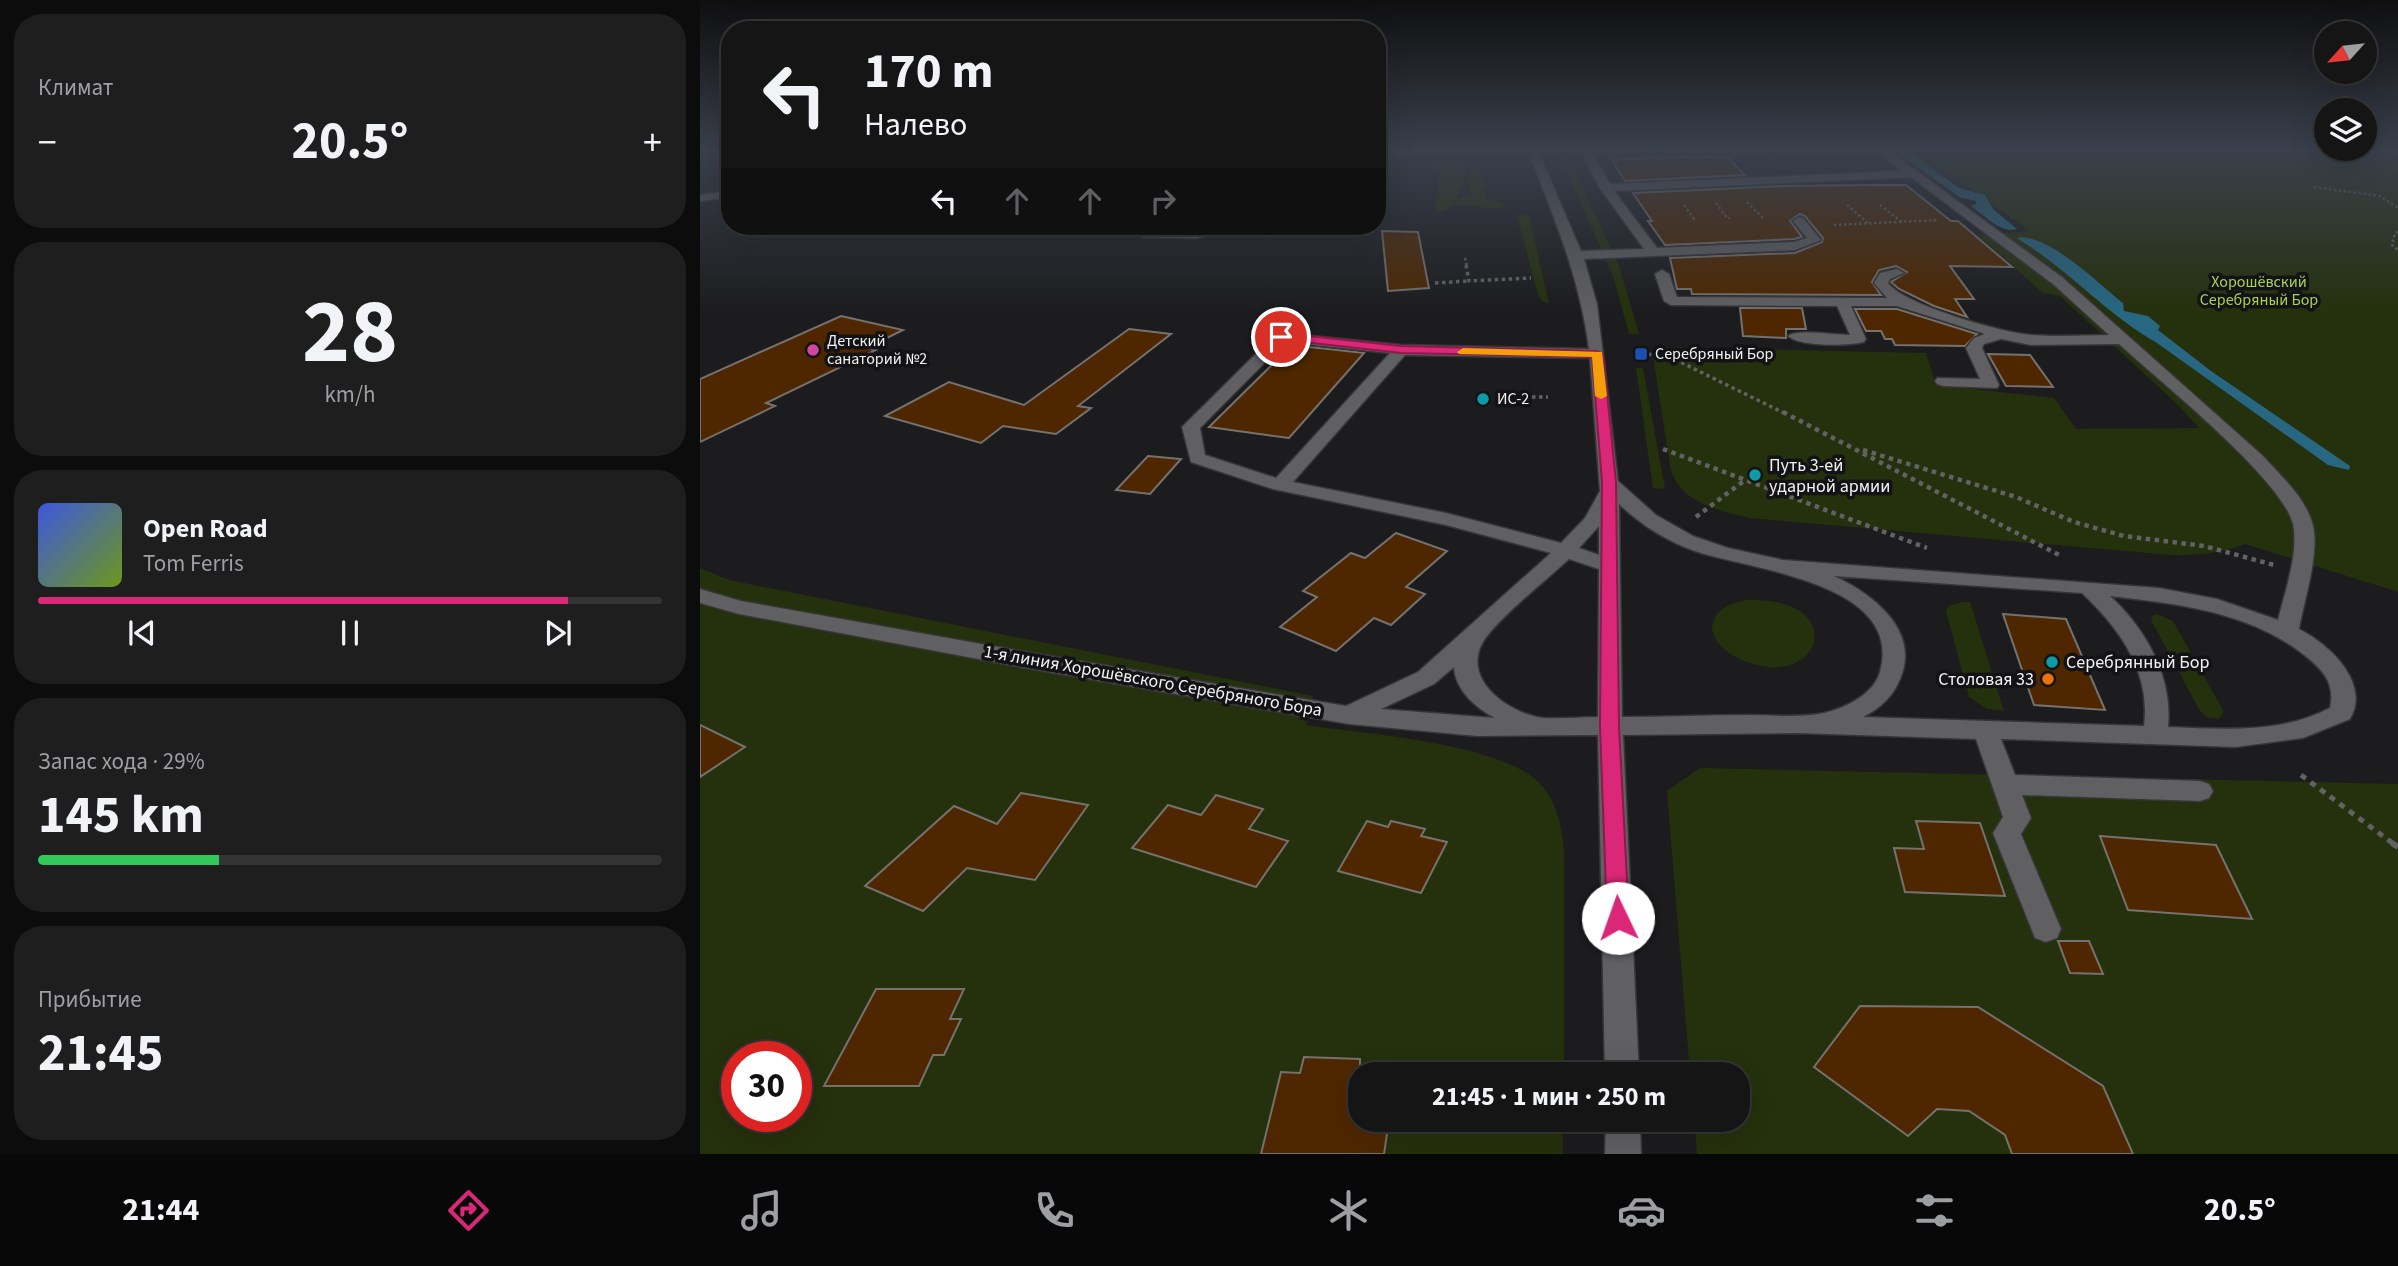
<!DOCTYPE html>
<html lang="ru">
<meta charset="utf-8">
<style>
:root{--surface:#151516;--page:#1e1e1f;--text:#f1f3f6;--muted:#9d9fa1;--line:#343435;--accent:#db2777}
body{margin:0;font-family:"Source Sans 3",sans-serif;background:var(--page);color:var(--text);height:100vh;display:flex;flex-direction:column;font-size:26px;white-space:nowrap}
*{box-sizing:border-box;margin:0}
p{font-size:23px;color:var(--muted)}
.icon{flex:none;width:38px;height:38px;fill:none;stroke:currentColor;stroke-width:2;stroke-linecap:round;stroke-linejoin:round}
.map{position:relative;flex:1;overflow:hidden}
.panel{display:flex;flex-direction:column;gap:14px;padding:14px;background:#0c0c0c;width:700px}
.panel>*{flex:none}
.top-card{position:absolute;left:21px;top:21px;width:665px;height:214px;border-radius:28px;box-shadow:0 7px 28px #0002,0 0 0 2px var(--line);background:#151516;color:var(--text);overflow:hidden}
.needle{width:46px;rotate:243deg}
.tools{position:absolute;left:1614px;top:21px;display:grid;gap:14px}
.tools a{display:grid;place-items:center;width:63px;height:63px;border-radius:50%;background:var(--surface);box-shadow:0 7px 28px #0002,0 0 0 2px var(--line);font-size:35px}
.speed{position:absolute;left:21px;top:1041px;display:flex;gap:14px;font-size:35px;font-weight:700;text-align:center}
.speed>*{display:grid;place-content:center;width:91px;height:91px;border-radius:50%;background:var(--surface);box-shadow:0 7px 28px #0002,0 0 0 2px var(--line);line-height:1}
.speed .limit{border:10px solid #d22;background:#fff;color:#111}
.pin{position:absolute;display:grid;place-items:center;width:60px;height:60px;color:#fff;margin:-30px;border:4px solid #fff;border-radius:50%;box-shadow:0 2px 7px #0007}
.me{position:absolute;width:77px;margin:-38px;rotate:357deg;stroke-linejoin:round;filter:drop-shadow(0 0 5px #0008)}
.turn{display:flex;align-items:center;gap:24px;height:147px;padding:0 28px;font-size:32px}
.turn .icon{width:91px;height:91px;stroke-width:2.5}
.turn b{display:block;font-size:49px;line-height:60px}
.lanes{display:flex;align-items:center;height:66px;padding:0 28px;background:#0003;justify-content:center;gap:35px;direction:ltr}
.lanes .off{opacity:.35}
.big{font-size:52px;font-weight:700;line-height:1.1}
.panel .tile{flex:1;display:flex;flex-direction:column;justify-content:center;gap:10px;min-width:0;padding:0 24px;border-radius:28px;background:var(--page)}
.panel .dial{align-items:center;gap:0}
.dial b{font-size:91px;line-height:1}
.song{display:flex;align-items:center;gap:21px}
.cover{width:84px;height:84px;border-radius:10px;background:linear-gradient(135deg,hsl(230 70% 55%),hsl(80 70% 35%))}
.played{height:7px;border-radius:4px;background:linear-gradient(90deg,var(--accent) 85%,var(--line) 85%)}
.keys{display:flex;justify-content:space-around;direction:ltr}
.heat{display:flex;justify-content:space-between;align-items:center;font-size:38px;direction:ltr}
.charge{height:10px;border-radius:5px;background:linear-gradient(90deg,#34c759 29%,var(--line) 0)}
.trip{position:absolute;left:648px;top:1062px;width:402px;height:70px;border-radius:28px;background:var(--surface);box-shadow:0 7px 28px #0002,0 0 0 2px var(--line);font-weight:700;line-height:70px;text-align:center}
.tabs{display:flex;height:112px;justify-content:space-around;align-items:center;background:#080809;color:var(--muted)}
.tabs .icon{width:49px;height:49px}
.tabs .selected{color:var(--accent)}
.tabs b{font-size:32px;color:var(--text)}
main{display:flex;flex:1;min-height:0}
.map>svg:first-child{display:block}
</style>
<main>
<section class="panel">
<div class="tile"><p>Климат</p>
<div class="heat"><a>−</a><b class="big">20.5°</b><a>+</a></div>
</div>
<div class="tile dial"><b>28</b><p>km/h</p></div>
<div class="tile">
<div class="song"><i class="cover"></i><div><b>Open Road</b><p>Tom Ferris</p></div></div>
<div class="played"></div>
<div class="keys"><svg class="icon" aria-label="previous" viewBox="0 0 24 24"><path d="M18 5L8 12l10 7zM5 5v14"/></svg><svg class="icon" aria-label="pause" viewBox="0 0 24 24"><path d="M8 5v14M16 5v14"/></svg><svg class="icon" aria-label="next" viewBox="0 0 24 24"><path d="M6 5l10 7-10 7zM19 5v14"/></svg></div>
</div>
<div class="tile"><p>Запас хода · 29%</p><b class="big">145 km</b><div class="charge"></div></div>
<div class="tile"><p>Прибытие</p><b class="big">21:45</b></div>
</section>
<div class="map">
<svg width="1698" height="1154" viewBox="0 0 1698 1154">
<rect width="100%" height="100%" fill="#1c1c1e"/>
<g fill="#25300c" fill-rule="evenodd">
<polygon points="858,151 866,151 919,266 939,334 929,334 913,276"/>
<path d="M 1188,151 L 1638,151 L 1698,157 L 1698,592 L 1545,544 C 1520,554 1498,555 1471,555 L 1050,518 C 1018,511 978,502 970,466 L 953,357 L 958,347 L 1226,353 L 1236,385 L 1354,398 L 1376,429 L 1499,428 L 1477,404 L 1360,296 L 1343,293 L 1278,235 L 1330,231 L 1227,158 C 1215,163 1198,160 1188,151 Z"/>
<path d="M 731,161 L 760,161 L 768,164 L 757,198 L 771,195 L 768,174 L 774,169 L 781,172 L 781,181 L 789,185 L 783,190 L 787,198 L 804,204 L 803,208 C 786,211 773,202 757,205 C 748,207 745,212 735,211 L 739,172 Z"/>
<polygon points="822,214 829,216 849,304 841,300 837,291 817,216"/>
<polygon points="936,368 943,368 965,489 953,488"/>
<path d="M 0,568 L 29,580 L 613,696 L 606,725 C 666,734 787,742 834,778 C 856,796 861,823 864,850 L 864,1074 L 660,1074 L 660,1120 L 863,1120 L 863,1154 L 0,1154 ZM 37,1057 L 96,1057 L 96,1116 L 37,1116 Z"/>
<path d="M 1048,600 C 1150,596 1124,694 1042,660 C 1028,654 1016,645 1012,630 C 1012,609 1031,603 1048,600 Z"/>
<polygon points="1261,602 1270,602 1304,711 1287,709 1269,697 1246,611 1249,606"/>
<polygon points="1457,614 1473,621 1524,712 1519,719 1506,717 1500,711 1451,620 1452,616"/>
<polygon points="1000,768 1698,784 1698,1154 997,1154 994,1120 1038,1120 1038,1074 990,1074 967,791"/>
</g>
<g fill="#276782">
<path d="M 1196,151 L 1208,151 L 1259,188 L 1285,195 L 1294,210 L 1317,229 C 1301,234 1284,215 1271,206 L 1276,204 L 1276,201 L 1259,197 Z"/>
<path d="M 1319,237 C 1353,237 1396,282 1423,303 L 1424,311 L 1448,316 L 1460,326 L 1458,330 L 1511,371 L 1650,466 L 1649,470 L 1628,465 L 1457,343 C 1406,314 1368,269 1318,239 Z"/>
</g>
<g fill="#4e2700" stroke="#74716f" stroke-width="2">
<polygon points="969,157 1027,157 1045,175 925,181 912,160"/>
<polygon points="1174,185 1206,185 1251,221 1258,221 1312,267 1250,266 1274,299 1255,299 1267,317 1234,306 1199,289 1191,282 1207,272 1196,266 1179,270 1172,282 1181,295 992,294 991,289 977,289 970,258 1095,253 1122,242 1123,238 1105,216 1100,214 1090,221 1102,237 1094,239 965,245 948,221 952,221 933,193 1083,186"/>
<polygon points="682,231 718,232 729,288 688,291"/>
<polygon points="1040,308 1102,308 1106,329 1086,329 1086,338 1043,336"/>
<polygon points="1155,309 1197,309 1277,334 1265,346 1195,345 1192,339 1185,339 1181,331 1166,331"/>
<polygon points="141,316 203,330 166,348 176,350 66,403 75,406 0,442 0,379"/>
<polygon points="429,329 471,334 378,406 391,408 356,434 303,426 281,443 185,416 249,382 324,405"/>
<polygon points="592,345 664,353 589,438 509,427"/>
<polygon points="1288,354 1330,355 1353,387 1306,386"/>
<polygon points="448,456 481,459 450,494 416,490"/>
<polygon points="696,533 747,551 706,587 725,594 691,625 674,618 636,651 580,627 617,597 603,591 651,553 665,558"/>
<polygon points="1303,614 1366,619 1405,710 1334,705"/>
<polygon points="0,725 45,747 0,777"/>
<polygon points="321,793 388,805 335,880 267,868 223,911 165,886 254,806 297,824"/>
<polygon points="516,795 563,809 549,829 588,841 556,887 432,848 468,805 501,815"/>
<polygon points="667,821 688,827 691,821 725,829 721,836 747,842 721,893 638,871"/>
<polygon points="1216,821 1280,823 1305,896 1205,892 1194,848 1224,849"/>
<polygon points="1400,836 1516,845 1552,919 1428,910"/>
<polygon points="1358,941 1389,941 1403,974 1370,973"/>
<polygon points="176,989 264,989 250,1019 261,1019 244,1055 233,1055 219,1086 124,1086"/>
<polygon points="1160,1006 1278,1007 1403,1086 1433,1154 1312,1154 1305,1135 1269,1111 1237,1109 1208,1136 1114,1067"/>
<polygon points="604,1057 660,1059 660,1120 689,1120 684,1154 561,1154 581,1072 600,1073"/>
</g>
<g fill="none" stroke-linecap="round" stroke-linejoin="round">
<g stroke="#363637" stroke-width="3">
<g id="minor">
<path d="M 828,151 L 838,151 L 881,251 L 944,249 L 900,188 L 881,151 L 891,151 L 910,184 L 1202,171 L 1177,151 L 1189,151 L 1363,278 L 1563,456 C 1580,475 1604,496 1612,522 C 1621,550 1604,600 1599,629 C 1629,644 1671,683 1650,719 L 1603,738 L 1536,747 L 1301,739 L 1315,775 L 1500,781 L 1509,784 L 1513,791 L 1509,798 L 1500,801 L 1322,795 L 1331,818 L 1321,834 L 1361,929 L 1357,938 L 1346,942 L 1335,938 L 1293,833 L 1303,817 L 1276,739 L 1098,733 L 923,735 L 939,1074 L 905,1074 L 898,735 L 777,736 L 649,724 L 326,668 L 39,614 L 0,603 L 0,589 L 41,601 L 326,652 L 646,706 L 718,672 L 851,553 L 746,525 L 573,489 L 491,462 L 482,427 L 576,334 L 581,333 L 701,345 L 889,349 C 879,275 855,220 828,151 ZM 1211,177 L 1353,284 L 1409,335 C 1384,335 1358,337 1333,335 C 1305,334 1202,304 1188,283 L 1190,279 L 1204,273 L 1197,269 L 1180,273 L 1174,283 L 1187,298 L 977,297 L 969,274 L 962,270 L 955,274 L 964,301 L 971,305 L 1137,306 L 1150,335 C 1136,335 1095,329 1088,336 C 1100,347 1148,346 1164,342 L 1166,339 L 1151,306 L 1197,306 L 1285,334 L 1274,338 L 1266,348 L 1280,379 L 1237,378 L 1235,381 L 1237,384 L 1243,386 L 1297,388 L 1299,385 L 1282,348 L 1284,344 L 1301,339 L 1331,345 L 1419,344 C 1457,379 1582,479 1593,524 C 1599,553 1585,591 1578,620 L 1517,599 L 1459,588 L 1083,560 L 1028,548 L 993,536 L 956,515 L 918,481 L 897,304 L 884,259 L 1095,250 L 1121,240 L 1103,218 L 1099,217 L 1093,221 L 1107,238 L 1094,242 L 957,248 L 914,191 ZM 585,342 L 690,353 L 576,478 L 505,455 L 500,428 ZM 705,355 L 890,358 L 900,491 L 885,518 L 861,543 L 746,513 L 593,482 ZM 919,504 C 940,524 966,541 995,551 C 1049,570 1209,582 1179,675 C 1171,696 1144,708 1124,713 C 1099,718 1074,715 1050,715 C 1007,715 965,717 922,717 ZM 899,526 L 899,555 L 879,548 ZM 869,559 L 899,569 L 898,717 C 880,717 862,719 844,718 C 807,714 756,676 787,636 C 808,610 844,582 869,559 ZM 1134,576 L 1382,593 C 1420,629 1451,672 1444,726 L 1163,717 C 1179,709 1193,697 1200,679 C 1221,631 1173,594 1134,576 ZM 1410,596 C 1480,604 1552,612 1608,658 C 1625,672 1635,685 1630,708 C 1580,734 1523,729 1468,727 C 1473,677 1446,629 1410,596 ZM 754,667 C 755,690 776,708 795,718 L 681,709 L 734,684 Z"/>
<polygon points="1685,151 1698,151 1698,155 1686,153"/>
<polygon points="30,191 30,197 0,201 0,195"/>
<polygon points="519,226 542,226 497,238 443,237 437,233 443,229 497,230"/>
<polygon points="906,1120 940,1120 941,1154 905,1154"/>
</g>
</g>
<g stroke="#626264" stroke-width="2.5" stroke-dasharray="2.5 2.5" stroke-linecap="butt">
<polyline points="918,151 926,159"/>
<polyline points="947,151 955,159"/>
<polyline points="976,151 984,158"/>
<polyline points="1005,151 1014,158"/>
<polyline points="1036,151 1043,159"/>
<polyline points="1064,151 1072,159"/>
<polyline points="1614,187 1680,196 1698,208"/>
<polyline points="1047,202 1063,218"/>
<polyline points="1016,203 1027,218 1030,218"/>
<polyline points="984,205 994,219 997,219"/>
<polyline points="1147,205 1168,223"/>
<polyline points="1180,205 1202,222"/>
<polyline points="1134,225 1237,220"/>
<polyline points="1698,232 1695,233 1692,245 1698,250"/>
<polyline points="765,258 767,267"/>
</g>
<g stroke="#626264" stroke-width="3.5" stroke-dasharray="3.5 3.5" stroke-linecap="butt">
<polyline points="766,265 769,281 831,278"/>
<polyline points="735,283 769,281"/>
<polyline points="941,354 966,355 1086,414"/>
<polyline points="797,397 848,397"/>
</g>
<g stroke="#626264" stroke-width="4.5" stroke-dasharray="4.5 4.5" stroke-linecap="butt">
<polyline points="1083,412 1361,556"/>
<polyline points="963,449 1227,548"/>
<polyline points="1163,450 1316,497 1374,522 1424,536 1504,546 1574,565"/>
<polyline points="996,517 1045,480"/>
</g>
<polyline stroke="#626264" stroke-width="5" stroke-dasharray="6 6" stroke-linecap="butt" points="1601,775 1695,845"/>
<polyline stroke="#626264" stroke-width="6" stroke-dasharray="8 8" stroke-linecap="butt" points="1692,843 1698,847"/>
<use href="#minor" fill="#605f62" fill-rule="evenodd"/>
</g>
<linearGradient id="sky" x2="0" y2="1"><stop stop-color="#0f0f10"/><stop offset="0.48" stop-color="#3a404c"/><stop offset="1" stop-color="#3a404c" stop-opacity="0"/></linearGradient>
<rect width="1698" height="313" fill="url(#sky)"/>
<polygon fill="#db2777" stroke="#8e194d" stroke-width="2" points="581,333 701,346 897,351 903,354 916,482 919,726 929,918 926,925 918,927 910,925 907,918 900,726 902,482 892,357 701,353 577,339 577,334"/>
<polygon fill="#f59e0b" points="763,348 902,352 907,396 901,399 895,396 892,357 759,354 757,352"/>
<circle fill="#d1479c" stroke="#131315" stroke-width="2.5" cx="113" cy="350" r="7"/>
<rect fill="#1a4fb4" stroke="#131315" stroke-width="2.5" x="934" y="347" width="14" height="14" rx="3.5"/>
<g fill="#0f9aa8" stroke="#131315" stroke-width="2.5">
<circle cx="783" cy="399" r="7"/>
<circle cx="1055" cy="475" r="7"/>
<circle cx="1352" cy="662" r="7"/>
</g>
<circle fill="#e8710a" stroke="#131315" stroke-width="2.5" cx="1348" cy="679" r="7"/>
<g text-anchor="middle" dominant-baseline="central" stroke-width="7" stroke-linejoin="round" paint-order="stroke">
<g font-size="16" fill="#a9d154" stroke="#131315">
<text x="1559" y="282">Хорошёвский<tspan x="1559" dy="18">Серебряный Бор</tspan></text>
</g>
<g font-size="16" fill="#f2f2f3" stroke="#131315" text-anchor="start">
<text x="127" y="341">Детский<tspan x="127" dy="18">санаторий №2</tspan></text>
<text x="955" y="354">Серебряный Бор</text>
<text x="797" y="399">ИС-2</text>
</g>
<g font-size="18" fill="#f2f2f3" stroke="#131315" text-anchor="start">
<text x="1069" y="465">Путь 3-ей<tspan x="1069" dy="21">ударной армии</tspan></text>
<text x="1366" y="662">Серебрянный Бор</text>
<text x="1334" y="679" text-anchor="end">Столовая 33</text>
</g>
<g font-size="18" fill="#f2f2f3" stroke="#131315">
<text transform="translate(453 681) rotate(10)">1-я линия Хорошёвского Серебряного Бора</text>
</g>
</g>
</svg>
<div class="tools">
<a><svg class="needle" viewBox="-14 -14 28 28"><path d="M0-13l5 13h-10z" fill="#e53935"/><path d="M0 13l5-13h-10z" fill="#9d9fa1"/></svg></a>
<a><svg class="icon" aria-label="layers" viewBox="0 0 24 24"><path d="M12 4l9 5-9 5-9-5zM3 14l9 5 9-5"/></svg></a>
</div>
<div class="speed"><div class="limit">30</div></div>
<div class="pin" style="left:581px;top:337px;background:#d93025"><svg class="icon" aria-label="arrive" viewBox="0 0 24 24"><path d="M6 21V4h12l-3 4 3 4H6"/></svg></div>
<svg class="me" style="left:918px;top:918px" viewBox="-20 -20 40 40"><circle r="19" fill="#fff"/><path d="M0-13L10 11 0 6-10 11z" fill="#db2777"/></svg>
<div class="trip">21:45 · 1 мин · 250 m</div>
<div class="top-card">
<div class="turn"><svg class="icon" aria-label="left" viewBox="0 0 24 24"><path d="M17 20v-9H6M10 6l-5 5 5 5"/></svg><div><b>170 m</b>Налево</div></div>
<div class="lanes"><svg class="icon" aria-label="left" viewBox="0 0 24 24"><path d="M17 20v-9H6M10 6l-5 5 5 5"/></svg><svg class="icon off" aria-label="ahead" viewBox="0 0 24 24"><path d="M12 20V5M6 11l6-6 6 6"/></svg><svg class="icon off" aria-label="ahead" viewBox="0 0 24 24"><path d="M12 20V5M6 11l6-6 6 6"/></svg><svg class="icon off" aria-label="right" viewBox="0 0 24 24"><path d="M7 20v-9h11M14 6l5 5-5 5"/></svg></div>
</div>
</div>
</main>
<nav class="tabs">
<b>21:44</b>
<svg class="icon selected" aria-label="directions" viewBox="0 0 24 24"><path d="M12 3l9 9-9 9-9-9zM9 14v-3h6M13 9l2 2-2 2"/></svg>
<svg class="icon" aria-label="music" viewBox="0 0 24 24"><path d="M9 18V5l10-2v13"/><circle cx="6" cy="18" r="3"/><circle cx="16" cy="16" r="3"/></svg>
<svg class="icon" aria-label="phone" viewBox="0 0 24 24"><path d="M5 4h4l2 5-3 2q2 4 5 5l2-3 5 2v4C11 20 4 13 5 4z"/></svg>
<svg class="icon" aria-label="climate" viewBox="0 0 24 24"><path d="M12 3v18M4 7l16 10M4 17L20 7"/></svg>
<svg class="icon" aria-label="car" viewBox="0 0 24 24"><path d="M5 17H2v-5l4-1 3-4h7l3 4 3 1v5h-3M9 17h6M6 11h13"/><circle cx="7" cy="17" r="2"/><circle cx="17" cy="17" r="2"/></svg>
<svg class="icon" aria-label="filters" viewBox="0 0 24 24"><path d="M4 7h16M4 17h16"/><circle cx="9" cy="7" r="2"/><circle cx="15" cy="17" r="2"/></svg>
<b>20.5°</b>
</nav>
